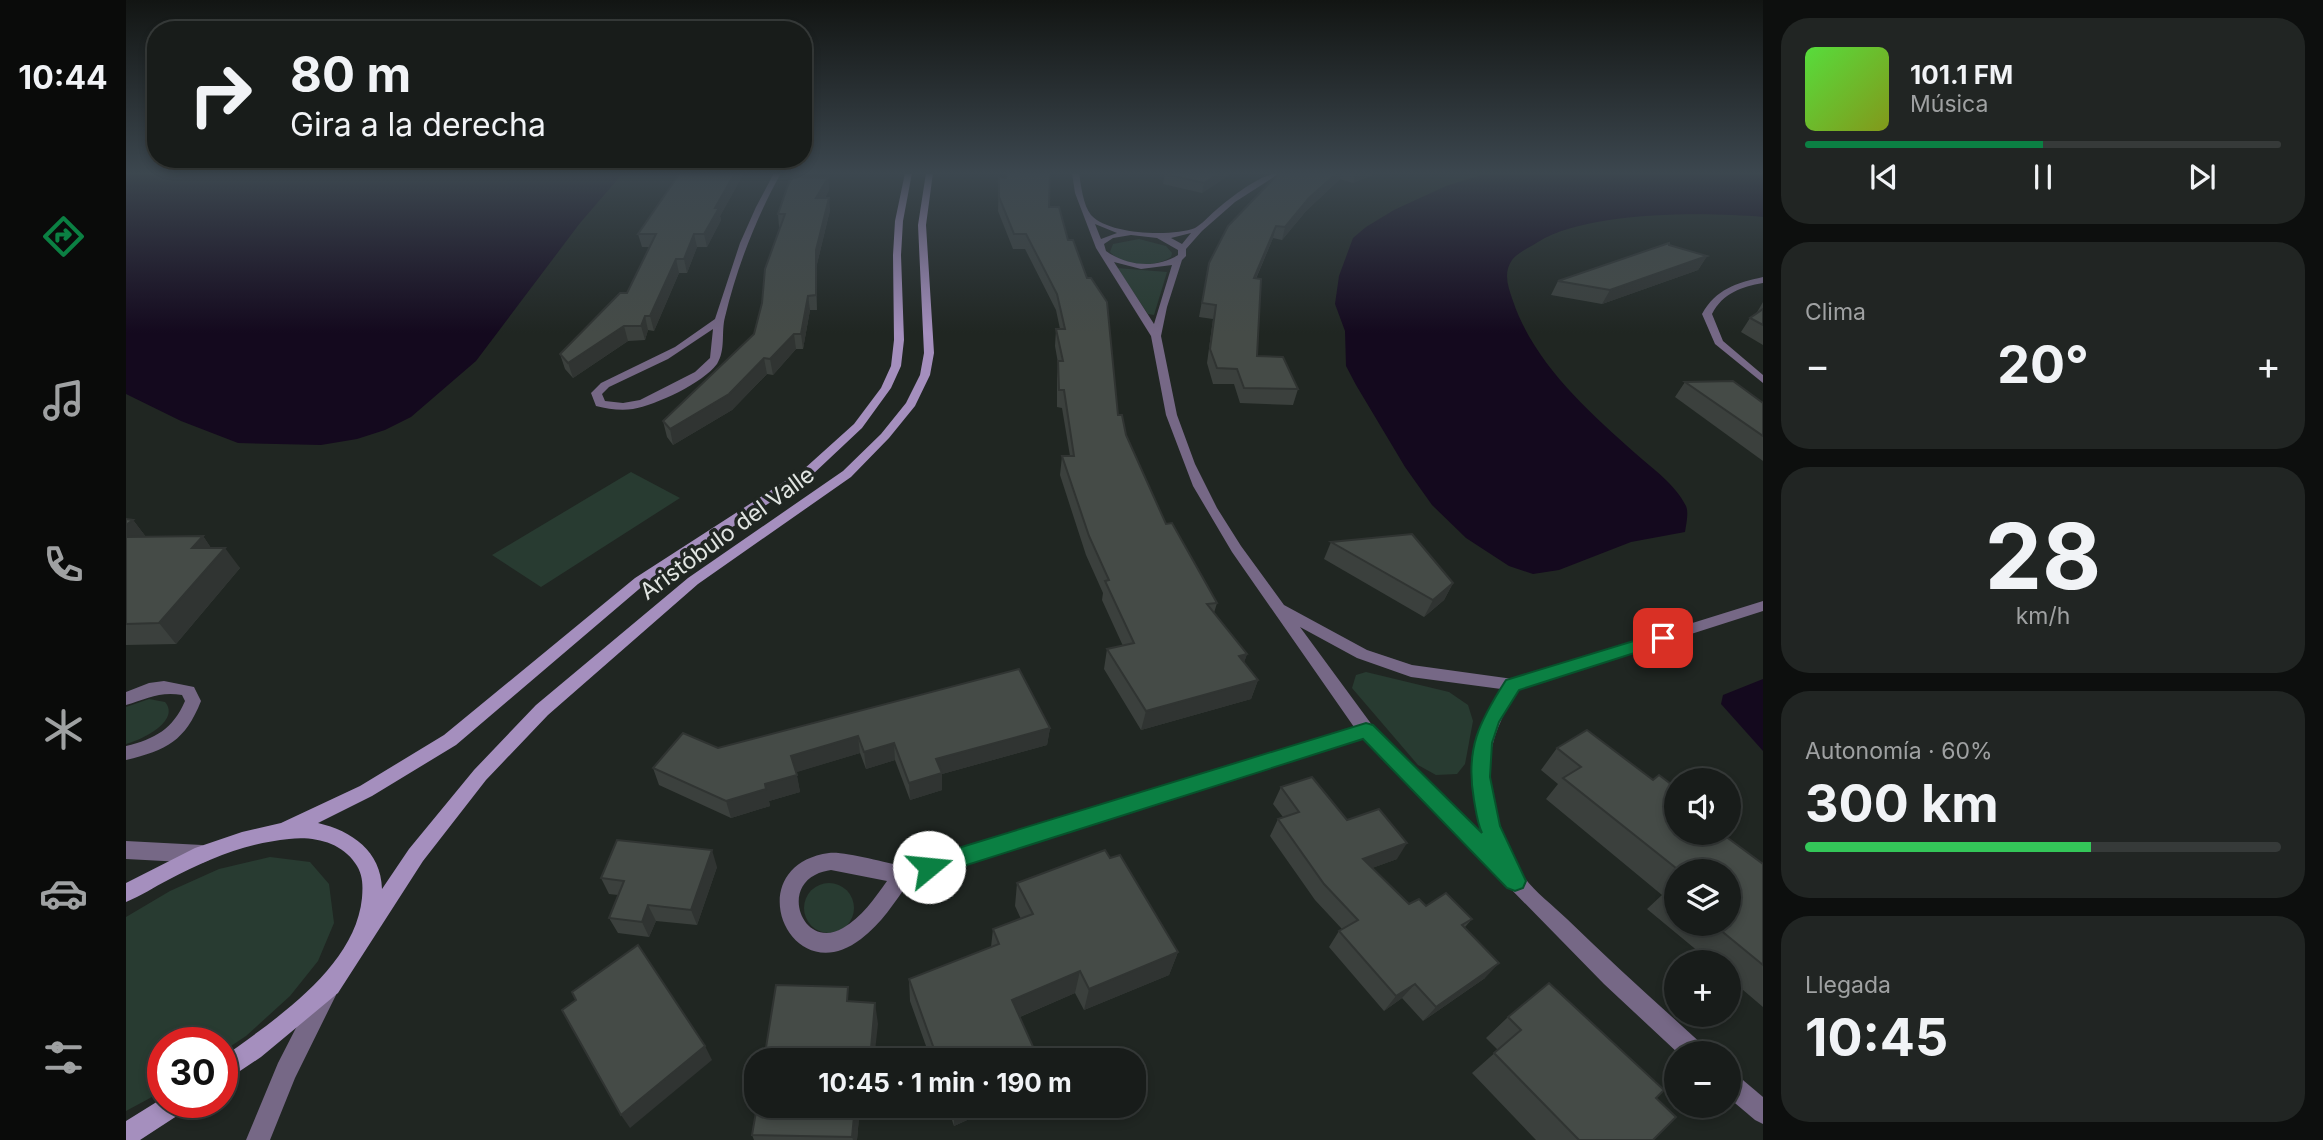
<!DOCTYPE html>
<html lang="es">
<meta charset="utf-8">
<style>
:root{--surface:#181c1a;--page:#212523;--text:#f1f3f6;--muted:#9fa1a2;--line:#363a39;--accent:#0b8043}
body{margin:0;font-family:Inter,sans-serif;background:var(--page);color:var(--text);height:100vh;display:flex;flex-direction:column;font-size:26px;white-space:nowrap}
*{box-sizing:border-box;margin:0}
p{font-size:23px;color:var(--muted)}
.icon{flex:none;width:38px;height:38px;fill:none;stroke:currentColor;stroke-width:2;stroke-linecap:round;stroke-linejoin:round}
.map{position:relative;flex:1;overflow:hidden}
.side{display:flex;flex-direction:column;gap:18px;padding:18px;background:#0d0f0e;width:560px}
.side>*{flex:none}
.guide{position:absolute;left:21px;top:21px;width:665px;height:147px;border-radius:28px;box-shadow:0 4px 10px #0003,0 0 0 2px var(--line);background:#181c1a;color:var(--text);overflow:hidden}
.controls{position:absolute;left:1538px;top:768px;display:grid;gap:14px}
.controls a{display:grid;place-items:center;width:77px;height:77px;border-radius:50%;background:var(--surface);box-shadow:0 4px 10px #0003,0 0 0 2px var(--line);font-size:35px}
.speed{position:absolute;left:21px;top:1027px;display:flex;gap:14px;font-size:35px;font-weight:700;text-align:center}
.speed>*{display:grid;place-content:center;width:91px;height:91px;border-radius:50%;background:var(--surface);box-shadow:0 4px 10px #0003,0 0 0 2px var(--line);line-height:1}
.speed .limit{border:10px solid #d22;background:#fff;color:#111}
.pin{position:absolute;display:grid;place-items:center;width:60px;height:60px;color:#fff;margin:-30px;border-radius:14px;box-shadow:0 4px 10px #0006}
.me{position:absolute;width:77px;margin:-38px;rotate:73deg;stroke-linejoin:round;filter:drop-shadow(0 0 5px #0008)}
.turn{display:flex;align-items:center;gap:24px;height:147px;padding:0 28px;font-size:32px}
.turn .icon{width:91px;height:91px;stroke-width:2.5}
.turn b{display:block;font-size:49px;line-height:60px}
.big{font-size:52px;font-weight:700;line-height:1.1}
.side .tile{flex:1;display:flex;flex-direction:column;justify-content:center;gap:10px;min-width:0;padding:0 24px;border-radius:28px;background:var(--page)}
.side .dial{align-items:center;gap:0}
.dial b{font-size:91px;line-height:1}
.song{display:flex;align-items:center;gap:21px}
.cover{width:84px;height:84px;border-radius:10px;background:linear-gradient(135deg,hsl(110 70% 55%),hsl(70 70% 35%))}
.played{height:7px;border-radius:4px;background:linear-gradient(90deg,var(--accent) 50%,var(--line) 50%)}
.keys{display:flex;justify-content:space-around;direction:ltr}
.heat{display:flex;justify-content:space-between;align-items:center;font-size:38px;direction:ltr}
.charge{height:10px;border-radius:5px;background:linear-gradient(90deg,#34c759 60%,var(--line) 0)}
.trip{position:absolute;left:618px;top:1048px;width:402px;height:70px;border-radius:28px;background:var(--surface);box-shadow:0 4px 10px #0003,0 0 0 2px var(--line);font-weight:700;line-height:70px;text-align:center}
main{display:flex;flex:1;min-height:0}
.dock{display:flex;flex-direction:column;width:126px;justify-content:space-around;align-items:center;background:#0a0b0a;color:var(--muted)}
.dock .icon{width:49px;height:49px}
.dock .selected{color:var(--accent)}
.dock b{font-size:32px;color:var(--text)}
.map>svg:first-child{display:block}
</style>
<main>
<nav class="dock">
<b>10:44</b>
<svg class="icon selected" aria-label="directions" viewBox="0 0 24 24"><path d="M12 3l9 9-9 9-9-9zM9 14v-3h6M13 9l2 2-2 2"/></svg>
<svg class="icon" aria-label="music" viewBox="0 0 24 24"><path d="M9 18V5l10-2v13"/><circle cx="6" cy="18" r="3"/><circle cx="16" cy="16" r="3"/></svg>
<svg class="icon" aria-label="phone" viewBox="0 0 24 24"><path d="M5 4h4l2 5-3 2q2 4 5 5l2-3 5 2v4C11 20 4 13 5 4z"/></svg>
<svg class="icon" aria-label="climate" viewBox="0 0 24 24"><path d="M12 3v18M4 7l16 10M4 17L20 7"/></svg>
<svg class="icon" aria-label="car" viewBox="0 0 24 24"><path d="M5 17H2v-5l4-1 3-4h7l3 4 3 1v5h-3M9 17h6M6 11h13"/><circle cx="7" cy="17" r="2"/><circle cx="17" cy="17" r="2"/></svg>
<svg class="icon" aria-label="filters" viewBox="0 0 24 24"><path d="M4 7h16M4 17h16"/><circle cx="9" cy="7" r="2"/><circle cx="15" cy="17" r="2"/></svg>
</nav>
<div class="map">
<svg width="1637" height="1140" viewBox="0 0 1637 1140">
<rect width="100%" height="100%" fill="#202622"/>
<g fill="#283b31">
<path d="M 1013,239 L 1040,246 L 1046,253 L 1045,257 C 1028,268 998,267 984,252 L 987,244 Z"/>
<polygon points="991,268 1041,272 1028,315 1022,314"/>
<polygon points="505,472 554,498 415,587 366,555"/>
<polygon points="1240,672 1323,692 1342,705 1347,721 1339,764 1331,774 1310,775 1292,765 1226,688 1230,675"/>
<path d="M 23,699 L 39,702 C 55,721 15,740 0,744 L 0,707 Z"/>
<polygon points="144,857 184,862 203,884 208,923 192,961 164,996 120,1036 96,1052 96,1043 37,1043 37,1091 0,1111 0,917 44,891 93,869"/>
<circle cx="703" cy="908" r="25"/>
</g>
<g fill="#14091e">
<polygon points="0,173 497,173 454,223 350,361 285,417 259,430 231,439 195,445 112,443 55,421 0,394"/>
<path d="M 1362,173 L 1637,173 L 1637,217 C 1578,212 1462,211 1412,242 C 1404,247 1391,253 1386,260 C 1377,273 1382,287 1387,301 C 1408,363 1461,410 1509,453 C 1527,469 1549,484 1560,506 C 1563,513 1560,525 1559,532 L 1505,542 L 1433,570 L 1407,574 L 1383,566 L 1340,538 L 1306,505 L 1279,467 L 1230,385 L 1220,366 L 1219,331 L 1209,304 L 1213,276 L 1227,238 L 1240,227 L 1268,210 L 1320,186 Z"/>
<polygon points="1637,679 1637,751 1595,704 1597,695"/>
</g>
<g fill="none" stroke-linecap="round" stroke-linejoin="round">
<g fill="#766886" fill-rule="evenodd">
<path d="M 648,173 L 655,173 C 630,218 611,267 599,317 C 595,332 600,350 591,364 C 577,383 530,405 507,409 C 495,411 482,409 470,406 L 465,393 L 475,383 L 549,347 L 589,319 L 614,243 L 630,207 ZM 587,329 L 584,358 L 569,372 L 514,400 L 497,403 L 479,401 L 476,394 L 483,387 L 542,359 Z"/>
<path d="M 946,173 L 953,173 C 955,185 957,205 965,215 C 983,235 1046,237 1069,228 C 1076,224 1083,216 1090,210 C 1104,198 1135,173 1154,173 L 1109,202 L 1076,231 L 1060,249 L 1060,256 L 1056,260 L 1041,307 L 1035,336 L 1051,415 L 1069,464 L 1091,508 L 1115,546 L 1158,605 L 1241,650 L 1286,665 L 1387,679 L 1637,601 L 1637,611 L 1393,689 C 1358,741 1356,778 1378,835 C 1383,848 1388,863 1396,874 C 1407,891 1427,905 1441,919 C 1486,963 1532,1004 1578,1046 L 1581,1054 L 1553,1054 L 1478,984 L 1237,738 L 783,882 C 769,902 755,924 735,939 C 663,994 611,866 703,853 C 718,851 760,863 777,866 L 1228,727 L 1106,552 L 1067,486 L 1040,415 L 1025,336 L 970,248 L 949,193 ZM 969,224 L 991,233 L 975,239 ZM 1065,233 L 1056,244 L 1045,238 ZM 1005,235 L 1031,238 L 1052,250 L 1052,255 C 1030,269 1001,266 980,251 L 978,244 L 987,238 ZM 988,262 L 1015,269 L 1046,265 L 1028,324 ZM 1174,627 L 1231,658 L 1285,677 L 1375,689 C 1339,741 1341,785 1362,842 L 1246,725 ZM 705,870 L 761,881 C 749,898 735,918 717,928 C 679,950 655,892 689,875 C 694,872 700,871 705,870 Z"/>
<path d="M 1637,277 L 1637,283 C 1615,287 1597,293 1586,314 L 1597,341 L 1637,375 L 1637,383 L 1589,344 L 1576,314 C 1590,289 1610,283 1637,277 Z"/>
<path d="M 38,681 L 68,687 L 75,701 C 59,741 41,750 0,760 L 0,746 C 29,739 47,729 59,701 L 56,695 C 34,691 20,699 0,705 L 0,692 L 23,683 Z"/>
<polygon points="0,841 76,845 83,848 85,854 83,860 76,863 0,859"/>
<polygon points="199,984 207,987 210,995 169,1078 144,1140 120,1140 152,1063 191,987"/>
<polygon points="1603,1071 1611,1075 1637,1097 1637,1124 1629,1120 1603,1098"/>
</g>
<g fill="#a58fbe" fill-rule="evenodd">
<path d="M 779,173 L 786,173 L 777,221 L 775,255 L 778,340 L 775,366 L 765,388 L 736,428 L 686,475 L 519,584 L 330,745 L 246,796 L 192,823 C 226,831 255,851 256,889 L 283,849 L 348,770 L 410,705 L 562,578 L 717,471 L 755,434 L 780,403 L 794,375 L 798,353 L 792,225 L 800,173 L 807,173 L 800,225 L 808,353 L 804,375 L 789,406 L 763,438 L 725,477 L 572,584 L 422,715 L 360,780 L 297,861 L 212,993 L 135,1057 L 96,1083 L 96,1058 C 148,1020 229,968 236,898 C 237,885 237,874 229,863 C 215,842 187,836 163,839 C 120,843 80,860 42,880 C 28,887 15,896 0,902 L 0,883 L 69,848 L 116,832 L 155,823 L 234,786 L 318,735 L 509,578 L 678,469 L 728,424 L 755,388 L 765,366 L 768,340 L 767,255 L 769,221 Z"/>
<polygon points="37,1098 37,1102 63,1102 60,1110 14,1140 0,1140 0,1121"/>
</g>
</g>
<g fill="#3b403d" fill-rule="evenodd">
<polygon points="554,173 618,173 594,216 595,220 581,247 571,247 561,273 553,273 528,331 522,330 519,340 502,341 447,378 439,369 434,354 501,293 523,247 516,247 512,234"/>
<polygon points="1041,173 1106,173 1076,193 1037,184 1039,174"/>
<polygon points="1153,173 1251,173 1227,183 1214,179 1180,211 1156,240 1147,238 1130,279 1131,356 1172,389 1167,405 1114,403 1108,384 1087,384 1081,363 1087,319 1073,317 1083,263"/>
<polygon points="873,177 923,207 992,415 1000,435 1040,524 1091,603 1088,613 1121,654 1118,662 1132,680 1125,699 1015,730 978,669 981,649 997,646 976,600 977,593 960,555 934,475 936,456 944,456 936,408 931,407 931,378 932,363 929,346 930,329 934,329 930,310 899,249 887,249 872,211"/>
<polygon points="702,178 703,190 699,198 704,210 691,264 691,310 684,310 677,349 670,349 647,375 641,374 606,410 547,445 541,437 537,421 628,334 654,227 653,227 652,214"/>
<polygon points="1543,245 1581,256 1572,270 1476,304 1425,295 1432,281"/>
<polygon points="1637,302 1637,345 1615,332 1624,318 1630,314"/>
<polygon points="1559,382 1637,403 1637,461 1549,397"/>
<polygon points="0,519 7,520 20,537 77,536 85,548 114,568 50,644 0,645"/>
<polygon points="1205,542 1327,583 1318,600 1298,617 1198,559"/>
<polygon points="893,669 924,728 921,745 816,774 816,790 784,800 769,760 740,769 734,753 670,772 674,792 643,801 644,806 605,818 533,785 527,768 592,748"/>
<path d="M 1431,748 L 1550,833 L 1637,864 L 1637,1007 L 1603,978 L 1603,962 L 1585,962 L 1521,909 L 1536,895 L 1420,799 L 1432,784 L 1415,770 ZM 1550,872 L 1603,872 L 1603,924 L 1550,924 Z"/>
<polygon points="1155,787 1221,820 1271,859 1246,868 1283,904 1300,906 1346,919 1339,927 1359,978 1297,1021 1276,998 1258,1011 1203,947 1213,931 1216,929 1189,900 1144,836 1152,819 1157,817 1147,804"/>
<polygon points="591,867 571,925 530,921 523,937 492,933 483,918 492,895 483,894 475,878"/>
<polygon points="891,883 1052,952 1043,975 958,1010 949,993 894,1017 913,1060 805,1060 784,1001 783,979 865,947 867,929 895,919 889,906"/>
<polygon points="1382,1017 1530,1098 1527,1140 1410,1140 1346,1073 1372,1050 1360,1038"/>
<polygon points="734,1106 731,1140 628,1140 626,1135"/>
<polygon points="821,1106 872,1106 828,1126"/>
</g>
<g fill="#303432">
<polygon points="609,173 618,173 594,216 595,220 581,247 578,234 589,208"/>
<polygon points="1093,173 1106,173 1076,193 1078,183"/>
<polygon points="1211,173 1216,173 1214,179 1180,211 1156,240 1159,227 1183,198"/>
<polygon points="1230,173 1251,173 1227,183"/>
<polygon points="702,178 703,190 692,210 690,198"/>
<polygon points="703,198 704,210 691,264 691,310 690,295 690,250"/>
<polygon points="1150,226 1147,238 1124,292 1128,278"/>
<polygon points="568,234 571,247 561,273 558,259"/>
<polygon points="1581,256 1572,270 1476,304 1484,290"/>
<polygon points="550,259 553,273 528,331 524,316"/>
<polygon points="682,296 684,310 677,349 675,334"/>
<polygon points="519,316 522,330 519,340 515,326"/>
<polygon points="498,326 502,341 447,378 442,363"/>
<polygon points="668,334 670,349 647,375 644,359"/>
<polygon points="638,358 641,374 606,410 547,445 544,429"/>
<polygon points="7,520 23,541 0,556 0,525"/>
<polygon points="77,536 91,557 99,548 114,568 50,644 33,623 66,548"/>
<polygon points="1327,583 1318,600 1298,617 1307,600"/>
<polygon points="1121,654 1114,674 1113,656"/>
<polygon points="1132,680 1125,699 1015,730 1020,711"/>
<polygon points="924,728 921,745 816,774 816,790 784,800 783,783 810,759"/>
<polygon points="732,736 734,753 668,773 665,756"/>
<polygon points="768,743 769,760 740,769 738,752"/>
<polygon points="671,775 674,792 643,801 644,806 605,818 600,801 639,784"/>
<polygon points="1281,843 1271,859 1227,875 1237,859"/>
<polygon points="586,850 591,867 571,925 565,910"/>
<polygon points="522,905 530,921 523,937 516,922"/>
<polygon points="1052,952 1043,975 958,1010 963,989"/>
<polygon points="1373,963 1359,978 1297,1021 1310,1007"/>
<polygon points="954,971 949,993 884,1021 886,1000"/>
<polygon points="1289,984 1276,998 1258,1011 1270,996"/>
<polygon points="749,1003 752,1024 748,1060 744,1060"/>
<polygon points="579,1046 586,1060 504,1128 495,1115"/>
<polygon points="729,1106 734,1106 731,1140 727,1140 726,1137"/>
<polygon points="831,1106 872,1106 828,1126 828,1107"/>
</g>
<g fill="#454b47" stroke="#303432" stroke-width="2">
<polygon points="554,173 609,173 589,208 593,208 578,234 568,234 558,259 550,259 524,316 519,316 515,326 498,326 442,363 434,354 494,293 501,293 530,234 512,234"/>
<polygon points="881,173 924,173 923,207 933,207 942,240 947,240 961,278 965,278 981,302 992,415 996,415 1000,435 1040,524 1046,523 1091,603 1081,604 1121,654 1113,656 1132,680 1020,711 981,649 1008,643 979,581 983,580 963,536 936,456 948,456 938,390 933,390 932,361 937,361 930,329 939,329 931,294 900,234 888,234 873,197 873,177 880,178"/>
<polygon points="1041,173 1093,173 1078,183 1039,174"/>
<polygon points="1153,173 1211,173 1183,198 1159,227 1150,226 1128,278 1135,279 1131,356 1157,357 1172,389 1118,388 1111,369 1091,368 1084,349 1090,305 1076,303 1083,263 1102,226"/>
<polygon points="667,177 702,178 690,198 703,198 690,250 690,295 682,296 675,334 668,334 644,359 638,358 603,394 544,429 537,421 628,334 636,303 639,269 659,214 652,214 662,185"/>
<polygon points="1543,243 1543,245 1581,256 1484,290 1432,281"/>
<polygon points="1637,309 1637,325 1624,318"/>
<polygon points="1607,381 1637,403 1637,436 1559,382"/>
<polygon points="0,519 7,520 0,525"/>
<polygon points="1286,534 1327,583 1307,600 1205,542"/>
<polygon points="77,536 66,548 99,548 33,623 0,624 0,537"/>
<polygon points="893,669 924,728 810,759 816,773 783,783 768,743 738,752 732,736 665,756 671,775 639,784 640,789 600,801 527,768 557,733 592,748"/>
<polygon points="1461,730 1527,780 1533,775 1550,788 1550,833 1595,833 1637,864 1637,965 1587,924 1603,924 1603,872 1555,872 1437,778 1455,767 1431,748"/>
<polygon points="1186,777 1221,820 1253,809 1281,843 1237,859 1283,904 1293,899 1300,906 1320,893 1346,919 1336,925 1373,963 1310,1007 1289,984 1270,996 1213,931 1232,920 1198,884 1152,819 1173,812 1155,787"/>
<polygon points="491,840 586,850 565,910 522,905 516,922 483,918 498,881 475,878"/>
<polygon points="979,850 984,858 994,855 1052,952 963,989 954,971 886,1000 913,1060 812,1060 783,979 873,944 867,929 907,914 891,883"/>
<polygon points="1550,883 1550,894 1543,889"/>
<polygon points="512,945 579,1046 495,1115 436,1010 450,1000 446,992"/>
<polygon points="1423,983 1538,1090 1530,1098 1550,1117 1527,1140 1453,1140 1368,1053 1395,1030 1382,1017"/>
<polygon points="650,985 722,987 721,1001 749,1003 744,1060 638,1060"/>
<polygon points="631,1106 729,1106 726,1137 626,1135"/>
</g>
<linearGradient id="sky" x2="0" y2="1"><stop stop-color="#121513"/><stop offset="0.52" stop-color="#3c474f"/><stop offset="1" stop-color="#3c474f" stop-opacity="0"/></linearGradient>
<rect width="1637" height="333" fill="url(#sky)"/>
<path fill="#0b8043" stroke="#07532c" stroke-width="2" d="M 1537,632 L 1543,633 L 1545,638 L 1543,642 L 1393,690 L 1373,722 L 1366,743 L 1364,777 L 1374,826 L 1400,881 L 1397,888 L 1389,891 L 1381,888 L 1237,739 L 803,877 L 795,874 L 792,867 L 795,860 L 803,857 L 1240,723 L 1247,725 L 1356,833 C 1351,822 1350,811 1348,800 C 1339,749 1353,722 1380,680 Z"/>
<g text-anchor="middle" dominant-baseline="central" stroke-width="7" stroke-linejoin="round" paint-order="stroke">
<g font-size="23" fill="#e1e5e2" stroke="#202622">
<text transform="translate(601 533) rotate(-36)">Aristóbulo del Valle</text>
</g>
</g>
</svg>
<div class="controls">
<a><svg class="icon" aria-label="sound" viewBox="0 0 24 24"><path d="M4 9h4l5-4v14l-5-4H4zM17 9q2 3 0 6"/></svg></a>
<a><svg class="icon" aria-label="layers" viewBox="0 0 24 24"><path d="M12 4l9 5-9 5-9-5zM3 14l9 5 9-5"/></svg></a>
<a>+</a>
<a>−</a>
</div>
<div class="speed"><div class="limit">30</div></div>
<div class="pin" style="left:1537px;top:638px;background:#d93025"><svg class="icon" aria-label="arrive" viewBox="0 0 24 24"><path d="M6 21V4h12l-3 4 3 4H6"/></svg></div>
<svg class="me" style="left:803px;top:867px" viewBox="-20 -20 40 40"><circle r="19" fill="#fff"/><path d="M0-13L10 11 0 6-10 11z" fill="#0b8043"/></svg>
<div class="trip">10:45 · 1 min · 190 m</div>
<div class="guide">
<div class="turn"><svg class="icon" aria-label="right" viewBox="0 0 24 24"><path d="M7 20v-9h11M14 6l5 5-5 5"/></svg><div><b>80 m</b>Gira a la derecha</div></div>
</div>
</div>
<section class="side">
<div class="tile">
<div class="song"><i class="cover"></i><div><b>101.1 FM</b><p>Música</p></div></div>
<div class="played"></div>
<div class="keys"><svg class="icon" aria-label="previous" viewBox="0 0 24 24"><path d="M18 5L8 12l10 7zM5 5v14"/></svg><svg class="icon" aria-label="pause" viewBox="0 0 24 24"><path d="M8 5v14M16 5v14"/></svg><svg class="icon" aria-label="next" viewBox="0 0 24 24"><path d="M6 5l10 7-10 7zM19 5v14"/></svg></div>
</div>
<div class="tile"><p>Clima</p>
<div class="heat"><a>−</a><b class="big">20°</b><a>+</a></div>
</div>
<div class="tile dial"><b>28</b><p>km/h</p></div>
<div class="tile"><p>Autonomía · 60%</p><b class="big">300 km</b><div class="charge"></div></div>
<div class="tile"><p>Llegada</p><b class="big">10:45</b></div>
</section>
</main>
